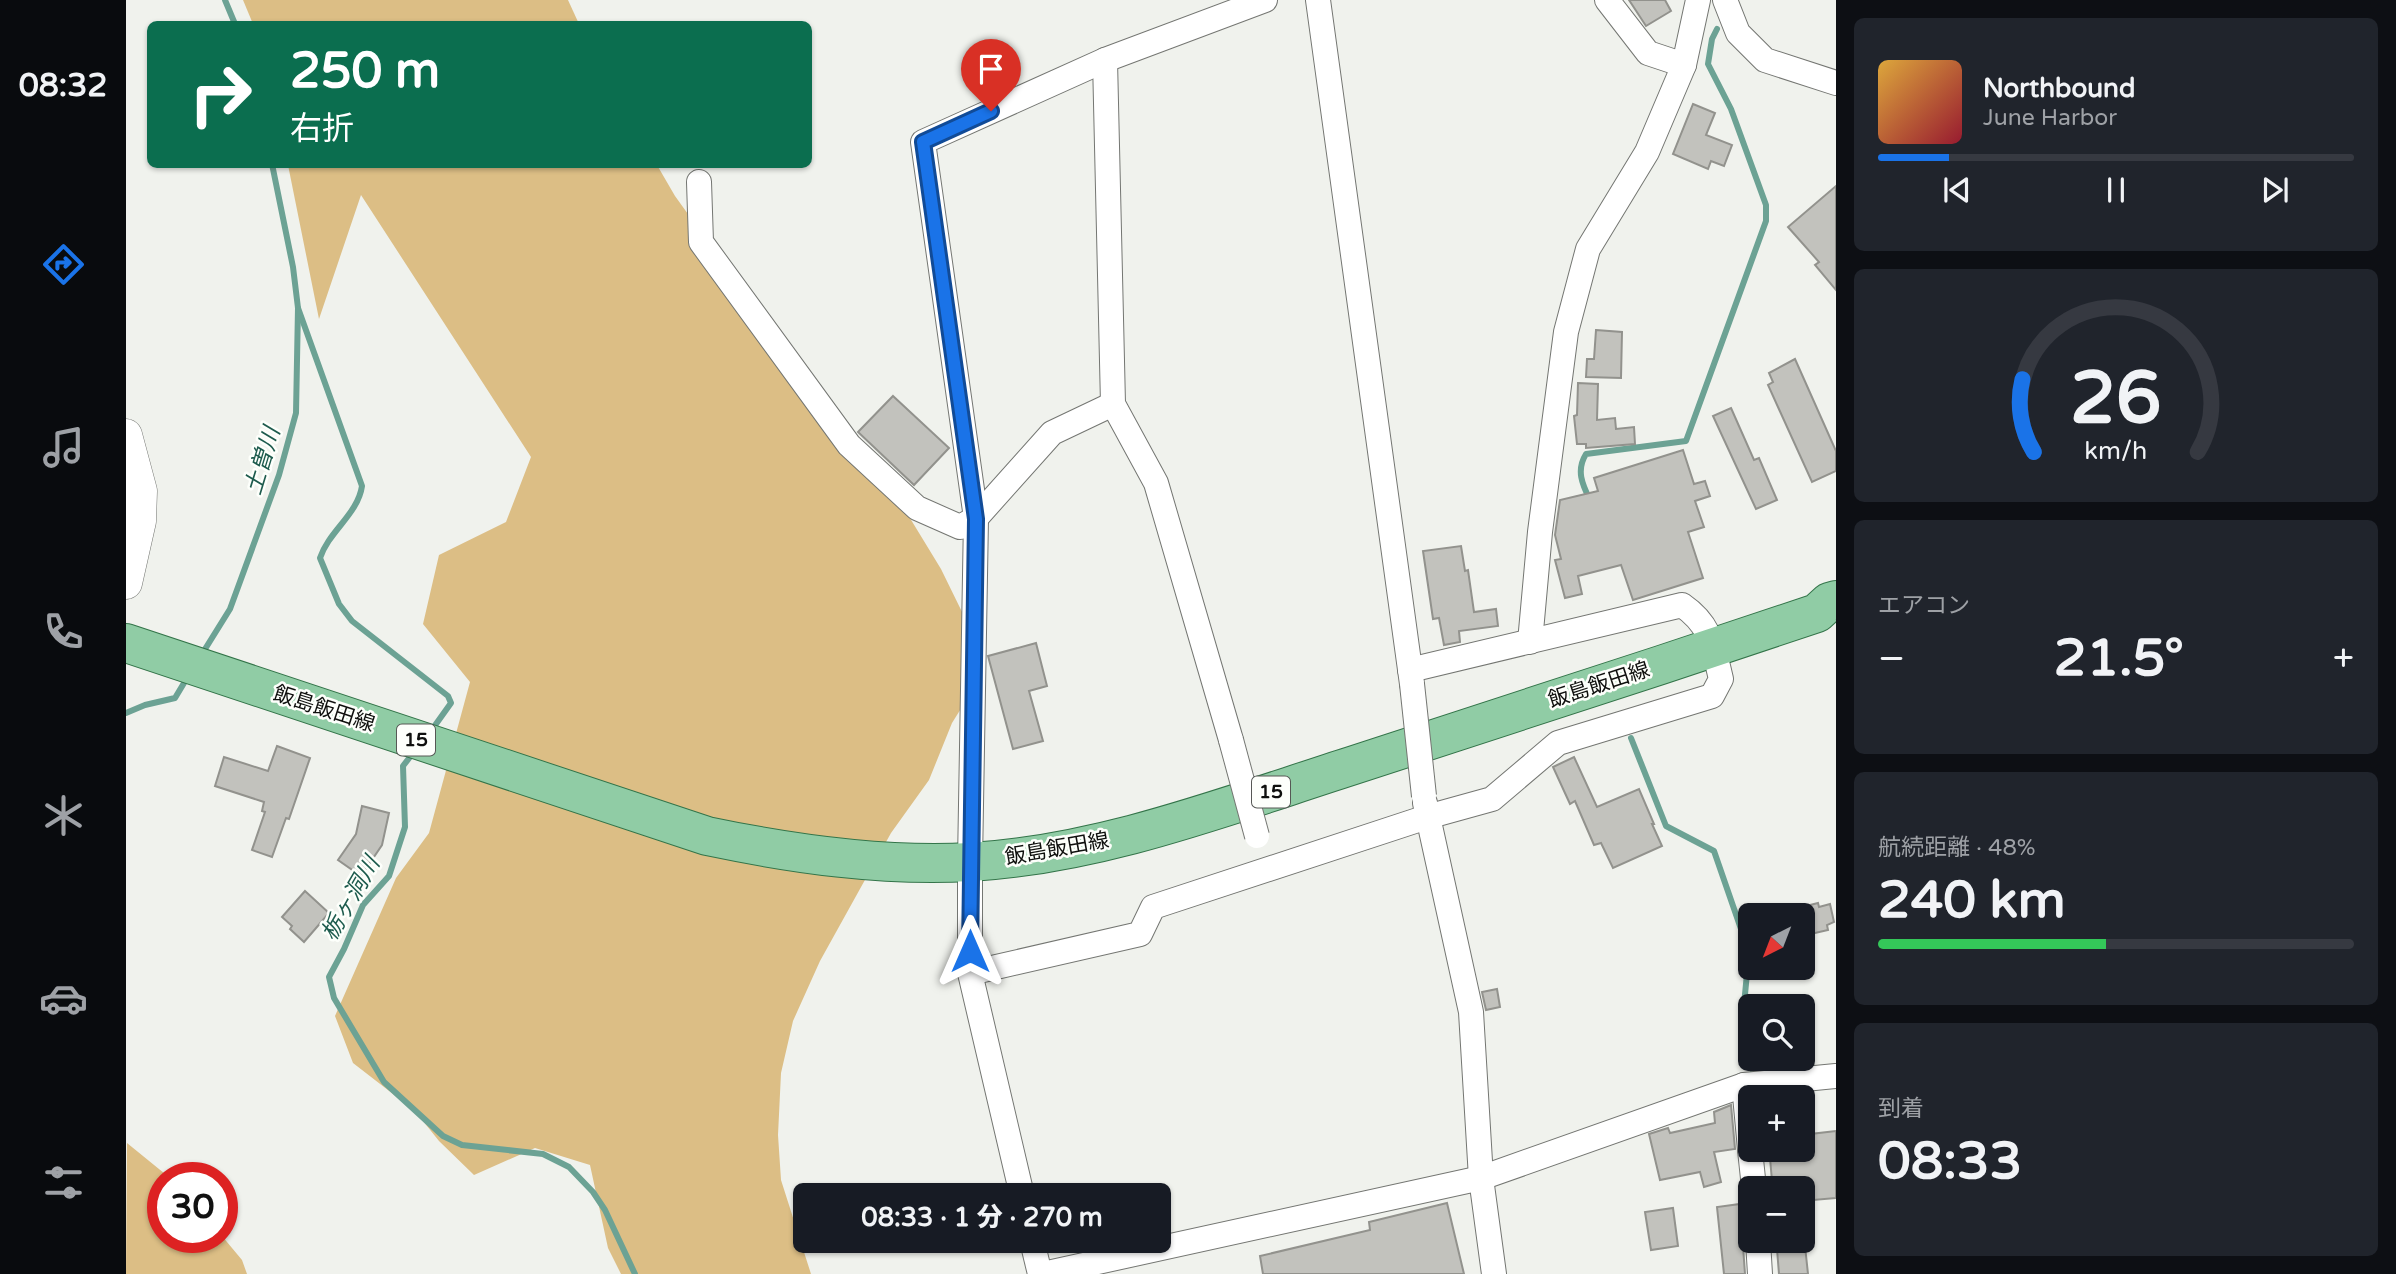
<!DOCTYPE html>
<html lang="ja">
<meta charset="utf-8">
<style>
:root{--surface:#171b24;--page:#20242c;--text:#f1f3f6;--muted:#9ea1a6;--line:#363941;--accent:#1a73e8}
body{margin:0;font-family:"Varela Round","Noto Sans JP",sans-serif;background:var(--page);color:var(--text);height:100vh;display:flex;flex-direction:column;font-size:26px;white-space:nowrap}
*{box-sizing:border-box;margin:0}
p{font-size:23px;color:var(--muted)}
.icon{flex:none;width:38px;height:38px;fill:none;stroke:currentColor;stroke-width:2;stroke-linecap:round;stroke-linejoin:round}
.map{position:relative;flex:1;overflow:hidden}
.panel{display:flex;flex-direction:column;gap:18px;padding:18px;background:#0d0f14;width:560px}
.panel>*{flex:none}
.guide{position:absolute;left:21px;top:21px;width:665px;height:147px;border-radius:10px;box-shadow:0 2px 5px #0004;background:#0b6e4f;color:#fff;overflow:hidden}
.needle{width:46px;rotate:222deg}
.controls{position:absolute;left:1612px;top:903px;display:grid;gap:14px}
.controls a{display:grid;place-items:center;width:77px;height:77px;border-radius:10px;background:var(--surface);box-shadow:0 2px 5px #0004;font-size:35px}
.speed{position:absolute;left:21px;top:1162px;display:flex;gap:14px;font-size:35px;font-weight:700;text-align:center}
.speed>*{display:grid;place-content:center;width:91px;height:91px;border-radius:50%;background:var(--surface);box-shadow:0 2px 5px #0004;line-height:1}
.speed .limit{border:10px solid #d22;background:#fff;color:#111}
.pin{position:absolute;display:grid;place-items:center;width:60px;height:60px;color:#fff;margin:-72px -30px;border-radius:50% 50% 50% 0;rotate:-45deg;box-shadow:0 0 7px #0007}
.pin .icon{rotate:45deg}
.me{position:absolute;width:77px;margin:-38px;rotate:0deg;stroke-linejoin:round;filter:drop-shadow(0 0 5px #0008)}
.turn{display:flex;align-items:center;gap:24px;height:147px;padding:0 28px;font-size:32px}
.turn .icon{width:91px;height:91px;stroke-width:2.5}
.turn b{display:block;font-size:49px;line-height:60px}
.big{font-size:52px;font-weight:800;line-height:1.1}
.panel .tile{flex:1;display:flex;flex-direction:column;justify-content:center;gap:10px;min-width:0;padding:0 24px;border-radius:10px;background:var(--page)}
.panel .dial{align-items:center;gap:0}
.dial svg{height:182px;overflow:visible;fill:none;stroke:var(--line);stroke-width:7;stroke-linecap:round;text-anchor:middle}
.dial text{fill:var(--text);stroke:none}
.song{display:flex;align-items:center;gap:21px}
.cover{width:84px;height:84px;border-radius:10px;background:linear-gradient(135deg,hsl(40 70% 55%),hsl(350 70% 35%))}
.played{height:7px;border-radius:4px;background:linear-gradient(90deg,var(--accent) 15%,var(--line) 15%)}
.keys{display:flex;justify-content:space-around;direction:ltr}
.heat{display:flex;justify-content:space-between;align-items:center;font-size:38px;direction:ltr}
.charge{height:10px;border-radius:5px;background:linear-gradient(90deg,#34c759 48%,var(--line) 0)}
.trip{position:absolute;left:667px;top:1183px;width:378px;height:70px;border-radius:10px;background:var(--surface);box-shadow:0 2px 5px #0004;font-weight:800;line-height:70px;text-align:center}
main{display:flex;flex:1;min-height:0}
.tab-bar{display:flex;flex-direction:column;width:126px;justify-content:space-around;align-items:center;background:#090b0e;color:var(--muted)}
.tab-bar .icon{width:49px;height:49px}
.tab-bar .active{color:var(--accent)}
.tab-bar b{font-size:32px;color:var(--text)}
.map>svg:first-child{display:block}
</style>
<main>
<nav class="tab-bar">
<b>08:32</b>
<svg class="icon active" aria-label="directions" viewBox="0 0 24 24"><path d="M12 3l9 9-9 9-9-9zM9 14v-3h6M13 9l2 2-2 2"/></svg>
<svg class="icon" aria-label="music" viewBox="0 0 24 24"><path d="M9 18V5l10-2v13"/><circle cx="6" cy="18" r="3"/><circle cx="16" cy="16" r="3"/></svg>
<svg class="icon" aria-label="phone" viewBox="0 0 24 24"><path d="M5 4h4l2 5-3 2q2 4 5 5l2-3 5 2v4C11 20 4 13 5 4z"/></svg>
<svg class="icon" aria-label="climate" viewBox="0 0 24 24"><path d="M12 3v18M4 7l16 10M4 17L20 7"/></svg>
<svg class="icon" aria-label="car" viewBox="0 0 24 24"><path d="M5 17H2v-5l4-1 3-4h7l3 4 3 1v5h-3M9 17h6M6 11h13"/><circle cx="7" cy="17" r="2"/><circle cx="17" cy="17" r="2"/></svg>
<svg class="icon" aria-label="filters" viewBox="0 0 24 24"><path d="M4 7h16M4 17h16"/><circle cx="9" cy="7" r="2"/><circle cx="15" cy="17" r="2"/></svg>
</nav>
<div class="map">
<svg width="1710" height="1274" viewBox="0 0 1710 1274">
<rect width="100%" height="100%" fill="#f0f2ed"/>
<g fill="#dcbe85">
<polygon points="117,0 442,0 453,24 127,24"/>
<polygon points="162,165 531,165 549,196 626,303 765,487 815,569 838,616 851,683 826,723 803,780 765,833 694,961 667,1021 655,1073 652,1135 655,1180 685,1274 495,1274 482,1248 464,1165 409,1148 348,1175 313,1141 289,1111 227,1063 209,1016 270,878 303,833 344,682 297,624 313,555 380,522 405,457 235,195 193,319"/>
<polygon points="1,1143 44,1178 37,1178 37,1237 96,1236 116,1260 121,1274 0,1274"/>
</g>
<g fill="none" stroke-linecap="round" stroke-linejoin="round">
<g stroke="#6ca294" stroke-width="6">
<polyline points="99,0 109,24"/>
<path d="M 172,308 L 236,486 C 232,514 203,531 194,558 L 213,604 L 226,621 L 322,696 L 325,703 L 305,731"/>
<path d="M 1464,500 C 1456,484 1450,470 1460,454 L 1560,441 L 1640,221 L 1640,205 L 1605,109 L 1582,64 L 1586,39 L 1591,29"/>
<polyline points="76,654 104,609 153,475 170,413 172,308 167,267 146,164"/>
<polyline points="0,713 19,705 49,698 61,678"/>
<polyline points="1505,738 1540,826 1588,851 1623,952 1618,1005 1624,1050"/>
<polyline points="287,753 277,766 279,827 263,876 237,905 218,949 203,977 208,998 258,1082 317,1136 336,1145 417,1154 443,1167 467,1192 479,1210 509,1274"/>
<polyline points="1625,1059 1627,1072"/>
</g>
</g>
<g fill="#c2c2bd" stroke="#92928d" stroke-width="2">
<polygon points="1503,0 1539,0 1545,11 1520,26"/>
<polygon points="1567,104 1589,113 1580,135 1606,145 1598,166 1585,161 1582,169 1547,154"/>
<polygon points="1710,186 1710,290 1689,265 1693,262 1662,227"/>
<polygon points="1470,330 1496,332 1495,378 1460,377 1461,359 1468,359"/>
<polygon points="1669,359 1710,451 1710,471 1686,482 1642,385 1647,382 1643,373"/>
<polygon points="1452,383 1472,384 1471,420 1489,418 1490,429 1508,427 1509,444 1460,448 1460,444 1451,444 1448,416 1451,415"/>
<polygon points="767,396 823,448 788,485 732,432"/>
<polygon points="1605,408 1628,460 1633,458 1651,500 1630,509 1587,416"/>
<polygon points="1557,450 1568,484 1579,481 1584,496 1569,501 1578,527 1562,532 1577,578 1507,600 1495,565 1452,576 1456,594 1439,598 1429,560 1435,559 1429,535 1434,500 1472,491 1468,478"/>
<polygon points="1335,546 1339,571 1342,570 1348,612 1370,609 1372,626 1333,631 1334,642 1318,645 1313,618 1307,619 1297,551"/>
<polygon points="910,643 921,686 903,691 917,741 887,749 862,656"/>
<polygon points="151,746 184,758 163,819 160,818 146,857 126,850 139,812 136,811 138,802 89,786 98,757 142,771"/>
<polygon points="1448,757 1471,807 1513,789 1528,824 1526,824 1536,846 1487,868 1475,843 1468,845 1449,801 1444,804 1427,767"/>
<polygon points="236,806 263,813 256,845 235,876 212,860 230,834"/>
<polygon points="179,891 203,913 178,942 164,929 166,926 156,917"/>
<polygon points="1692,903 1693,907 1704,904 1708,922 1701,925 1702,930 1676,936 1676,907"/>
<polygon points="1371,989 1374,1007 1360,1010 1356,992"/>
<polygon points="1605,1105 1609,1149 1588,1152 1595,1182 1578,1187 1574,1172 1534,1180 1523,1134 1542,1128 1544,1133 1589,1123 1588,1112"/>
<polygon points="1710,1131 1710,1198 1676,1201 1676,1188 1661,1188 1660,1180 1646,1181 1644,1158 1676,1155 1676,1135"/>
<polygon points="1321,1203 1338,1274 1137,1274 1134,1256 1244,1230 1243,1222"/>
<polygon points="1614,1204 1619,1274 1598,1274 1591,1207"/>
<polygon points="1547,1208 1552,1246 1525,1250 1519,1212"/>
<polygon points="1679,1246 1682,1274 1653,1274 1651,1249"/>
</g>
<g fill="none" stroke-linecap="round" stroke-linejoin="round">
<g stroke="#747672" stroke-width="26">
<g id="minor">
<polyline points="1192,0 1286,684"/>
<polyline points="1481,0 1522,53 1558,65"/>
<polyline points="1599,0 1612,33 1639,60 1710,83"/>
<polyline points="979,60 987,404 1030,483 1105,740"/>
<polyline points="573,182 575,242 723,445 791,508 834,527 850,518 926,433 987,404"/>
<polyline points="1404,642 1414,532 1440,332 1462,249 1521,152 1558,65 1572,0"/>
<polyline points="1299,803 1345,1012 1355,1178 1368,1274"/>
<path d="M 844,973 L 1014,934 L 1027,907 L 1301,817 L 1366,799 L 1432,743 L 1586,696 L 1595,679 C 1587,646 1585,625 1556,605 L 1284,670"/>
<polyline points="1618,1085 1624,1149"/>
<polyline points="1624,1150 1628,1188"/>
<polyline points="896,1195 844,973 844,862 850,518 797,142 979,60 1139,0"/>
<polyline points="906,1241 914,1274"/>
<polyline points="1632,1241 1634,1274"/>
<polyline points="917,1274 1355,1178 1618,1085 1710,1076"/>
</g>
</g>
<g stroke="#747672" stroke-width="33">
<polyline id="tertiary" points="0,435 15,491 14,521 0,583"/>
</g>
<g stroke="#337449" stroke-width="40">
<path id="primary" d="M 0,643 L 581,836 C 667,854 757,867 845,862 C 976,854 1100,806 1225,766 C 1380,716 1536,665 1691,613 L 1703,602 L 1710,600"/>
</g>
<use href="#minor" stroke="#fff" stroke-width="24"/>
<use href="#tertiary" stroke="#fff" stroke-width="32"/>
<use href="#primary" stroke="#90cca5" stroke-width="38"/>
<g stroke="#747672" stroke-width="26" stroke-linecap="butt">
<g id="minor-bridge">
<polyline points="1286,684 1298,796"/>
<polyline points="1105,740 1131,836"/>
</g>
</g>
<use href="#minor-bridge" stroke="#fff" stroke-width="24"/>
</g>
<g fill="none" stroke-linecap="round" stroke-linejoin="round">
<g stroke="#114b97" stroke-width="18">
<polyline id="route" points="844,951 850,519 797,142 865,111"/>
</g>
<use href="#route" stroke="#1a73e8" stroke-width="12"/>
</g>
<g text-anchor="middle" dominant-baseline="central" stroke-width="5" stroke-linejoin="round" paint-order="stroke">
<g fill="#fdfffb" stroke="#565855" stroke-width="2">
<rect x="271" y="724.5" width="38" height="31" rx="5"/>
<rect x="1126" y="776.5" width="38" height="31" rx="5"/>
</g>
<g font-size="19" font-weight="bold" fill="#0f100e">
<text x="290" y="740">15</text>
<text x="1145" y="792">15</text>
</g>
<g font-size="21" fill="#0f100e" stroke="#fdfffb">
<text transform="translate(1473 685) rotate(-18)">飯島飯田線</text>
<text transform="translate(198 709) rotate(18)">飯島飯田線</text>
<text transform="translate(931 849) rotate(-10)">飯島飯田線</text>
</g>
<g font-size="23" font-style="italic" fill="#1d5b4d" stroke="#fdfffb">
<text transform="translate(137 461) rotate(-73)">土曽川</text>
<text transform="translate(225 899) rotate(-60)">栃ヶ洞川</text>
</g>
</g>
</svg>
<div class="controls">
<a><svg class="needle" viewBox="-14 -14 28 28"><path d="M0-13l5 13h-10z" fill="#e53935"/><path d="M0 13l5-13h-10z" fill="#9ea1a6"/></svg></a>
<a><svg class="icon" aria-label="search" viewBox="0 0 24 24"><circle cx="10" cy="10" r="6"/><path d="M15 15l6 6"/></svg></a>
<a>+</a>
<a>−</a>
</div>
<div class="speed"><div class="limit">30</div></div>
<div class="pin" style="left:865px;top:111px;background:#d93025"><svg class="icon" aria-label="arrive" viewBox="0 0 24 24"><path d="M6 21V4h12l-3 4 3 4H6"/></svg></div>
<svg class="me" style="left:844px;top:951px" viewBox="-20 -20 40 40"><path d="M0-17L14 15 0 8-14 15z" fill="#1a73e8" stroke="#fff" stroke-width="4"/></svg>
<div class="trip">08:33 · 1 分 · 270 m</div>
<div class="guide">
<div class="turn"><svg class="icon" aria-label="right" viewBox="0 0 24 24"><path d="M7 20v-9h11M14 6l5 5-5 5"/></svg><div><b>250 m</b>右折</div></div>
</div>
</div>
<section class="panel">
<div class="tile">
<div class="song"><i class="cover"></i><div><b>Northbound</b><p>June Harbor</p></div></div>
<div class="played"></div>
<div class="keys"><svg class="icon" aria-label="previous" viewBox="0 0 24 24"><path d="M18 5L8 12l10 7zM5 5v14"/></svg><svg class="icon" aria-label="pause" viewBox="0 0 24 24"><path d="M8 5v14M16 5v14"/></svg><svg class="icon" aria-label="next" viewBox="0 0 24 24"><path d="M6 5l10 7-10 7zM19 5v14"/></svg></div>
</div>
<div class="tile dial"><svg viewBox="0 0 100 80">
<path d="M14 69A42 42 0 1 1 86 69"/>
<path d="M14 69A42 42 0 0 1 9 37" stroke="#1a73e8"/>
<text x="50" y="56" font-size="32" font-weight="700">26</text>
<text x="50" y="72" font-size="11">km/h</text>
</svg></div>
<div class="tile"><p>エアコン</p>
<div class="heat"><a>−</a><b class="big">21.5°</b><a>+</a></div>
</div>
<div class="tile"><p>航続距離 · 48%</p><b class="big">240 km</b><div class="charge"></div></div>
<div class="tile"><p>到着</p><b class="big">08:33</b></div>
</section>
</main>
